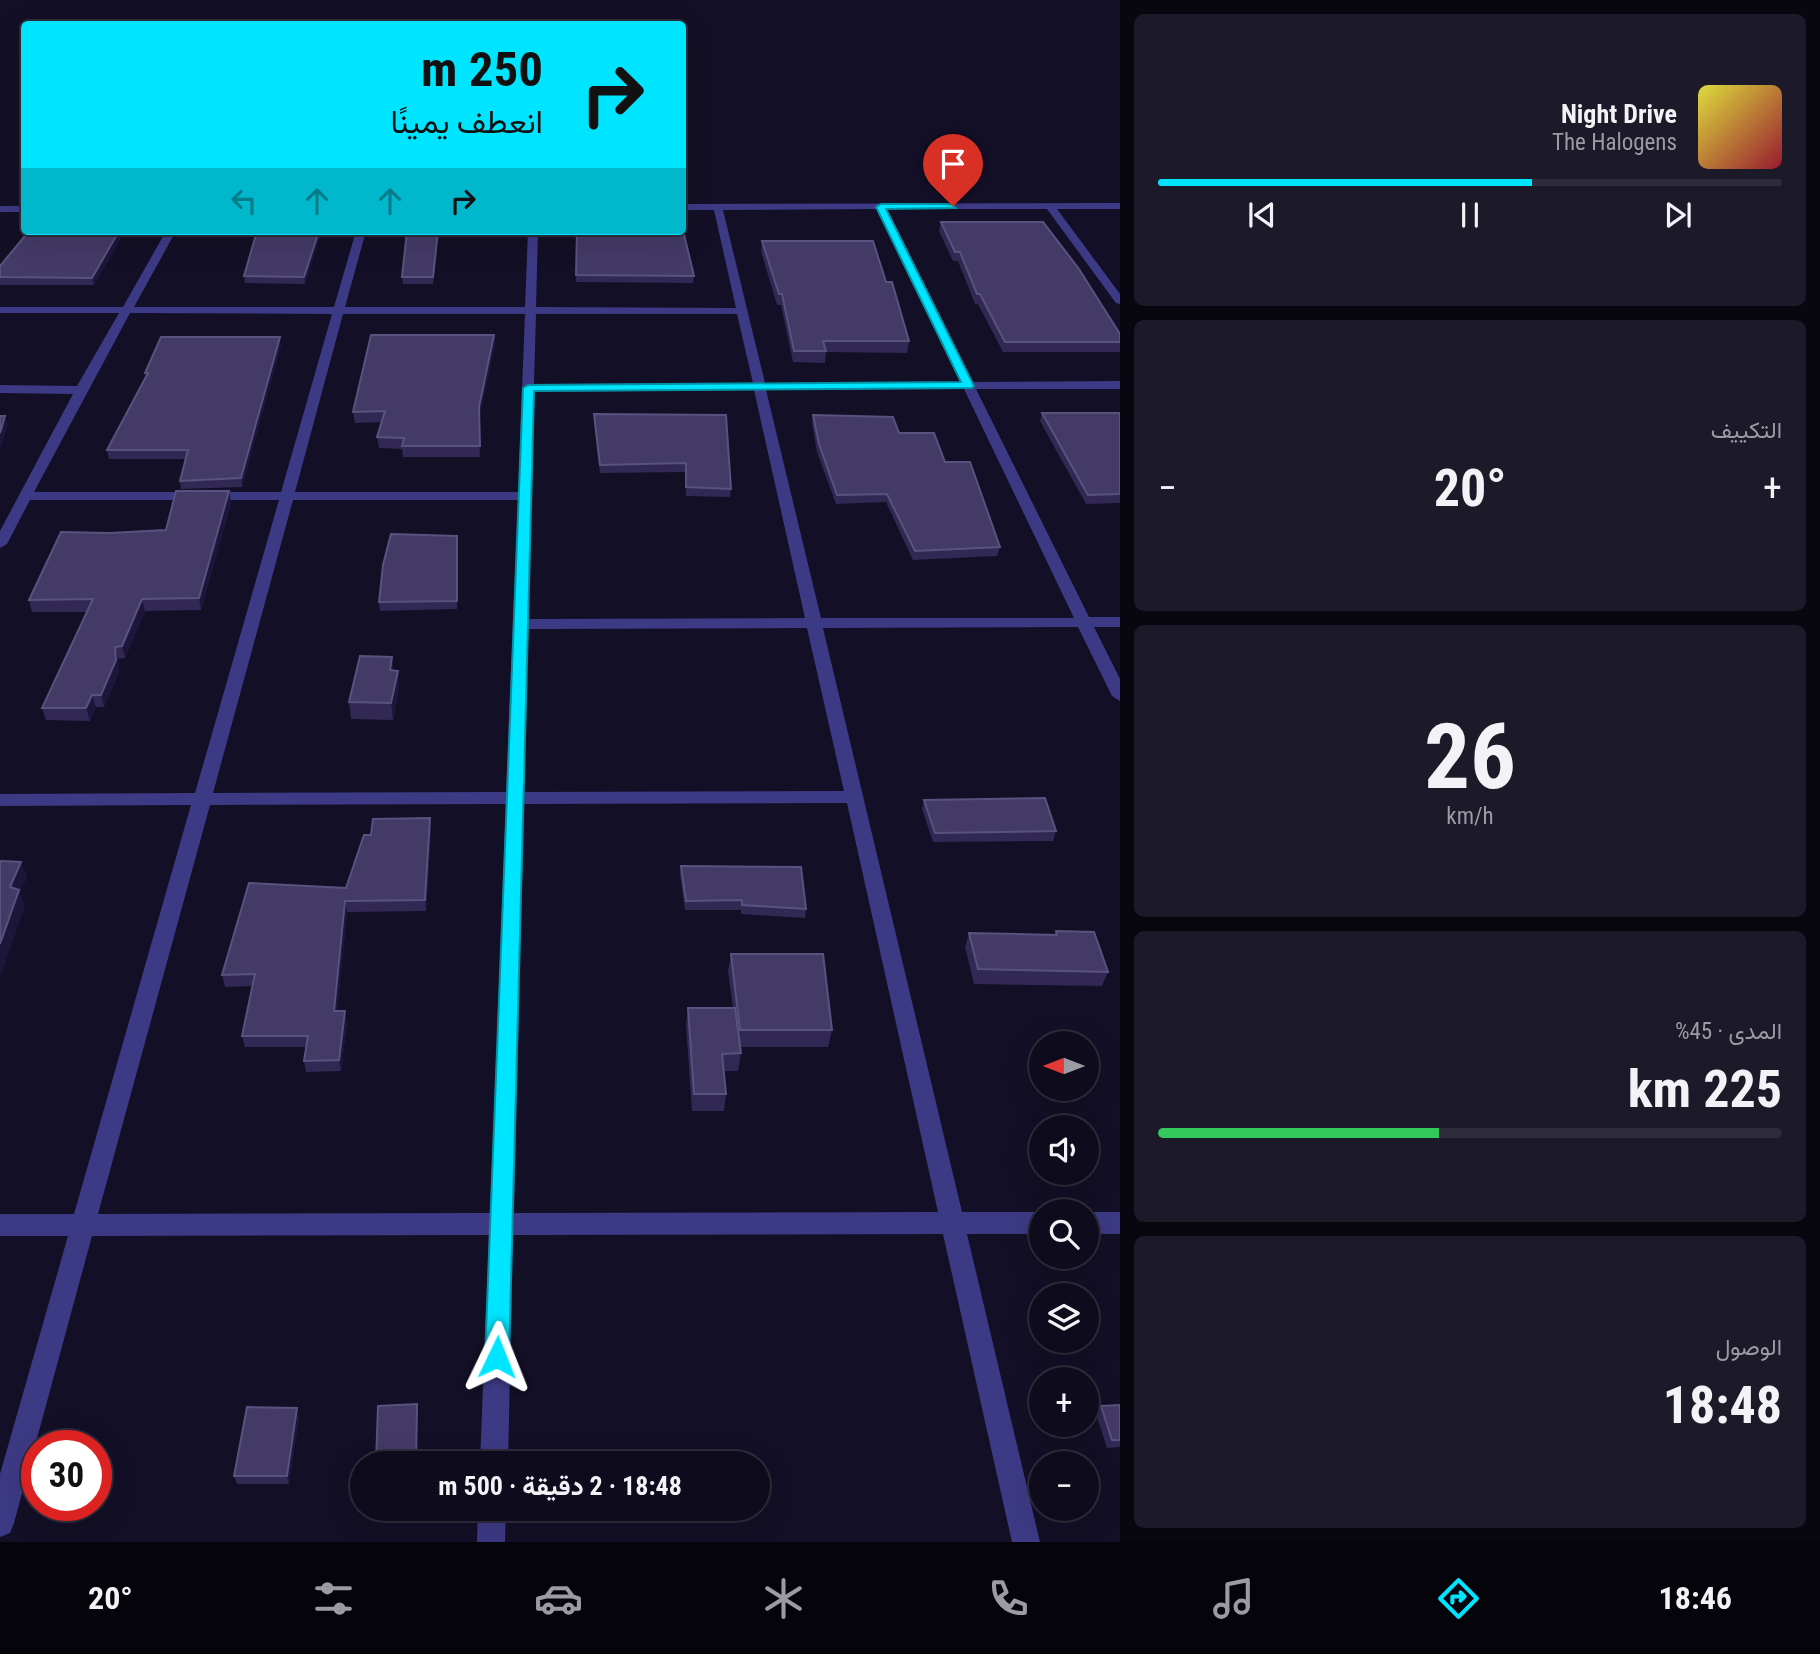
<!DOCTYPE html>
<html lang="ar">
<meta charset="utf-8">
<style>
:root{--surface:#0e0b1c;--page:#1c1929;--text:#f1f3f6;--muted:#9b9ba3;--line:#2e2b3b;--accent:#00e5ff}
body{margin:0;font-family:"Roboto Condensed",Vazirmatn,sans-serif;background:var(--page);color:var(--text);direction:rtl;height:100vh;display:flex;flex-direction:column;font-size:26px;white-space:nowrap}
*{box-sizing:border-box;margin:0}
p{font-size:23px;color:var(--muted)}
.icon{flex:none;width:38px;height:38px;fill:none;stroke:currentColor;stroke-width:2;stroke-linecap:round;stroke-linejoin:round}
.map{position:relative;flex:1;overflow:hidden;direction:ltr}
.details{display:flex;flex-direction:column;gap:14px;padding:14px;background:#08060f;width:700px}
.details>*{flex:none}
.hud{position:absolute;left:21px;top:21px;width:665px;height:214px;border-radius:7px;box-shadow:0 7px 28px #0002,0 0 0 2px var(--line);direction:rtl;background:#00e5ff;color:#111;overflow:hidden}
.needle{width:46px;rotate:270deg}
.fabs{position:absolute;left:1029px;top:1031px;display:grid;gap:14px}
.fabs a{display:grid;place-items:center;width:70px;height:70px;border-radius:50%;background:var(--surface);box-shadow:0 7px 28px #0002,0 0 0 2px var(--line);font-size:35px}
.speed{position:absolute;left:21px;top:1430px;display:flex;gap:14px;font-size:35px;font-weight:700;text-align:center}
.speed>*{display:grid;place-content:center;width:91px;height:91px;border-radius:50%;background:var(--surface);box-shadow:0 7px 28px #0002,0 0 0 2px var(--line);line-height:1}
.speed .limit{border:10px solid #d22;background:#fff;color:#111}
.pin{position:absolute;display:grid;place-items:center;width:60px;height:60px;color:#fff;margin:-72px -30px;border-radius:50% 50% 50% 0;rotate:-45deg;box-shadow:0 0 7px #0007}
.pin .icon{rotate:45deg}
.me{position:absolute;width:77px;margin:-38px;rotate:2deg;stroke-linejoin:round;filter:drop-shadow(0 0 5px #0008)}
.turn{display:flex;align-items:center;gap:24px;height:147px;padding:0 28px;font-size:32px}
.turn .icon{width:91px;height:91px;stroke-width:2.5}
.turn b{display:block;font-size:49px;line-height:60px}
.lanes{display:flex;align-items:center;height:66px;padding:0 28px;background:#0003;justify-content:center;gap:35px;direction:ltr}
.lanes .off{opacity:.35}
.big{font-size:52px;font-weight:700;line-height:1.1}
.details .widget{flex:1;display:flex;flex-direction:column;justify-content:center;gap:10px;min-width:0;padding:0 24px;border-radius:10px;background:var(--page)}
.details .dial{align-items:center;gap:0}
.dial b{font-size:91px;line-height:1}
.song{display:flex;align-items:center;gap:21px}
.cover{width:84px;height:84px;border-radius:10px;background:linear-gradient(135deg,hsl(60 70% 55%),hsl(350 70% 35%))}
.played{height:7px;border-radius:4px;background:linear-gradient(90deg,var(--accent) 60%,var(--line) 60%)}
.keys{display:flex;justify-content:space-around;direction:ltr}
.heat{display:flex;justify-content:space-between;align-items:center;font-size:38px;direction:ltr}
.charge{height:10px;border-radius:5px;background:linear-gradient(90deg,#34c759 45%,var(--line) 0)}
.trip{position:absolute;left:350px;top:1451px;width:420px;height:70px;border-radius:35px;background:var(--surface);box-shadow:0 7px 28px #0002,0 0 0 2px var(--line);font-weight:700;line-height:70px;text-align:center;direction:rtl}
.tab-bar{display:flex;height:112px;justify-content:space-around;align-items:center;background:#06040b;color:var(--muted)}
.tab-bar .icon{width:49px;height:49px}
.tab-bar .selected{color:var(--accent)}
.tab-bar b{font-size:32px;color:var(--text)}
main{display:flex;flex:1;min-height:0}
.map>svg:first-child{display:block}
</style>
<main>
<section class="details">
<div class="widget">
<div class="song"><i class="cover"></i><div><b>Night Drive</b><p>The Halogens</p></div></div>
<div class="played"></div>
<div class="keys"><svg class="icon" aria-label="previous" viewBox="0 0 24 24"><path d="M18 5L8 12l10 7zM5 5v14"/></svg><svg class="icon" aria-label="pause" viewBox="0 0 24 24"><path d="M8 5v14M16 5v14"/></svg><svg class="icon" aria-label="next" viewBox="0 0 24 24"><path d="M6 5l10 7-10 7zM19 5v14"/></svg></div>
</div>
<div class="widget"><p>التكييف</p>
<div class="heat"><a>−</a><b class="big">20°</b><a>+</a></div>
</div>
<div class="widget dial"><b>26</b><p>km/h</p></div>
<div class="widget"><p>المدى · 45%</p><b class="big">225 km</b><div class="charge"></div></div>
<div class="widget"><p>الوصول</p><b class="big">18:48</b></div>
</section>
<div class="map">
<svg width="1120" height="1542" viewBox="0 0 1120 1542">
<rect width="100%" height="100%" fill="#130f26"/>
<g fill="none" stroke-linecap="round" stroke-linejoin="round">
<g fill="#3d3a85" fill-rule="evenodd">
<path d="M 1120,203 L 1120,209 L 1057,209 L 1120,294 L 1120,304 L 1116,303 L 1047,209 L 887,209 L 973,382 L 1120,381 L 1120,389 L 976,389 L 1089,617 L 1120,617 L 1120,627 L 1094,627 L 1120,679 L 1120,701 L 1112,696 L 1078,627 L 823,628 L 962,1212 L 1041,1212 L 1041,1234 L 967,1234 L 1040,1542 L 1012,1542 L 943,1234 L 513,1235 L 508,1463 L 480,1463 L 489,1235 L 92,1236 L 14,1523 L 10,1533 L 0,1537 L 0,1474 L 68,1236 L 0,1236 L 0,1214 L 74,1214 L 191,805 L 0,806 L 0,794 L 195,793 L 279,500 L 30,500 L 7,544 L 0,548 L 0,531 L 73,394 L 0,393 L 0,385 L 77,386 L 119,313 L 0,313 L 0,307 L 123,307 L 166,231 L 176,231 L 134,307 L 334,307 L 356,231 L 366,231 L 345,307 L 525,307 L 528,231 L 538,231 L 536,307 L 736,308 L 714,210 L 682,210 L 682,204 ZM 877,209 L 961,382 L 765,383 L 723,210 ZM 130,313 L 332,314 L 281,492 L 34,492 ZM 343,314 L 525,314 L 518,492 L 295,492 ZM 536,314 L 737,314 L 753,383 L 534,384 ZM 964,389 L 1074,618 L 821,618 L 766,390 ZM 754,390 L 805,618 L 528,619 L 534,392 ZM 293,500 L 518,500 L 506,792 L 213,793 ZM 807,628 L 844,791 L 524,792 L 528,629 ZM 847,803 L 938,1212 L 514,1213 L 524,804 ZM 506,804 L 490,1213 L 98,1214 L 210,805 Z"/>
<rect x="0" y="206" width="24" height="6"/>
<rect x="1087" y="1212" width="33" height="22"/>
<polygon points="478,1508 506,1508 505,1542 477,1542"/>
</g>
</g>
<g fill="#312854">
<polygon points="941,222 1120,342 1120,352 1003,352 978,304 975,304 958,261 953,261 939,231"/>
<polygon points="29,231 123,231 123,234 94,285 0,285 0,266"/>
<polygon points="257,231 321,231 321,234 305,284 245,283 244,276"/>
<polygon points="407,231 438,231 433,284 403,284 402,277"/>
<polygon points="577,231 694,276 693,283 576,282"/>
<polygon points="762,241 886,282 909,341 907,353 826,352 825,363 793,362 781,305 777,305 761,251"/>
<polygon points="494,335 495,345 479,418 480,457 403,457 402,449 379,448 377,437 382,422 355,423 353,412"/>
<polygon points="281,345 242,487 181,489 180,481 186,459 109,459 107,450 146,377 145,373"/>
<polygon points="1042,413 1120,413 1120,503 1086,504 1040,421"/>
<polygon points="594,414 726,415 731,489 730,497 686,496 685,472 600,473 594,422"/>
<polygon points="813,415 899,433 945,462 1000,547 997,556 913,560 886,502 836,504 817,452 812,423"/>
<polygon points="229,491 231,503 201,610 145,611 125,658 118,659 119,672 104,707 96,707 90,721 46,720 42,708 87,612 32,612 29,600 110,533 166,530"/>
<polygon points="457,545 457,609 380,611 379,602"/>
<polygon points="394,670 399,688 393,720 351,719 349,702"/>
<polygon points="924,800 1056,831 1053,841 933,842 922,809"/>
<polygon points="431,829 426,911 347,912 337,1011 347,1022 341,1071 306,1072 304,1061 306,1047 245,1047 242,1036 253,986 225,987 222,975 346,888 371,835"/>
<polygon points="681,866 806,909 805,918 741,914 741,910 685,910 680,875"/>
<polygon points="1056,931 1108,972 1102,986 974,984 965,947 969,933 1054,935"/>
<polygon points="731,954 832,1030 828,1047 740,1047 741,1053 738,1071 724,1071 726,1094 724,1111 692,1111 686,1025 688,1008 733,1008 728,971"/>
<polygon points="1120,1405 1120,1447 1107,1448 1096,1414 1101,1406"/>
<polygon points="299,1416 289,1484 237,1484 234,1476"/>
</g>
<g fill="#1d163a">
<polygon points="119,231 123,231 123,234 94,285 92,278"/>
<polygon points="319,231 321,231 321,234 305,284 304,277"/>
<polygon points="494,335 495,345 479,418 480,457 479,407"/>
<polygon points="280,337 281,345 242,487 241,478"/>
<polygon points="5,416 8,425 0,451 0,433"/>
<polygon points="229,491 231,503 201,610 199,598"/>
<polygon points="142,599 145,611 125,658 122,646"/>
<polygon points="115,647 118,659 119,672 104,707 101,695"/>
<polygon points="392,657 394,674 390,670"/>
<polygon points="398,671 399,688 393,720 391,703"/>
<polygon points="92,695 96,707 90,721 86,708"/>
<polygon points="430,818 431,829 426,911 425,900"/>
<polygon points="21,862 27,877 20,893 25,906 0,978 0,944 10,887"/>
<polygon points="345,901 347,912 336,1022 334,1011"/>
<polygon points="345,1011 347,1022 341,1071 339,1060"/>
<polygon points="417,1404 418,1412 417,1463 416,1463"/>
<polygon points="297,1408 299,1416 289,1484 287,1476"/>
</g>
<g fill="#433a66" stroke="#5a527e" stroke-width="2">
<polygon points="941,222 1043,222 1079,269 1120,334 1120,342 1005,342 980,294 977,294 960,252 955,252"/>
<polygon points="682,226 694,276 576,275 577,231 682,231"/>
<polygon points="29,231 119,231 92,278 0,277 0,266"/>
<polygon points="257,231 319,231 304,277 244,276"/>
<polygon points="407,231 438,231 433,277 402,277"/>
<polygon points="762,241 873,241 886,282 892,282 909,341 823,341 826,351 794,351 782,294 779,294"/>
<polygon points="371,335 494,335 479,407 480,446 402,446 404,438 377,437 385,411 353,412"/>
<polygon points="161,337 280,337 241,478 180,481 188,450 107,450 148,373 145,373"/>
<polygon points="1042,413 1120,413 1120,494 1088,495"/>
<polygon points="594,414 726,415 731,489 686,487 686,463 600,465"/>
<polygon points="813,415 893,417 899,433 934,433 945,462 970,462 1000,547 915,551 887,494 837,495 819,444"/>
<polygon points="0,416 5,416 0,433"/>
<polygon points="176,491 229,491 199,598 142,599 122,646 115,647 116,660 101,695 92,695 86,708 42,708 93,599 29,600 61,532 110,533 166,530"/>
<polygon points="391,534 457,536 457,601 379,602 383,565"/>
<polygon points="360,656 392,657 390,670 398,671 391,703 349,702"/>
<polygon points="1045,798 1056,831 935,833 924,800"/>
<polygon points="430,818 425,900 345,901 334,1011 345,1011 339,1060 304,1061 308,1036 242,1036 255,974 222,975 249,883 346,888 364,835 371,835 373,819"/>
<polygon points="0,861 21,862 10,887 19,890 0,944"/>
<polygon points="681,866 801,867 806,909 742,905 742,900 686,901"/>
<polygon points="1056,931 1094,932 1108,972 978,969 969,933 1057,935"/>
<polygon points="731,954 823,954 832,1030 740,1030"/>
<polygon points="688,1008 735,1008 741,1053 722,1054 726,1094 694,1094"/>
<polygon points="417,1404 416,1463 376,1463 378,1406"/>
<polygon points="1120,1405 1120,1440 1112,1440 1101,1406"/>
<polygon points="247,1407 297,1408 287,1476 234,1476"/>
</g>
<polygon fill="#00e5ff" stroke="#0095a6" stroke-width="2" points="953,204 956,208 886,209 974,386 972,388 534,391 509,1357 505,1365 497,1368 489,1365 485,1357 523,388 528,385 961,382 876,207 881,204"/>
</svg>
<div class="fabs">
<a><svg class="needle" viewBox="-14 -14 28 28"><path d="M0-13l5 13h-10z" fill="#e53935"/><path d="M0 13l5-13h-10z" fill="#9b9ba3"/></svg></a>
<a><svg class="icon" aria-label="sound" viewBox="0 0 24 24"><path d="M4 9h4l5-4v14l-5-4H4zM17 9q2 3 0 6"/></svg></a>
<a><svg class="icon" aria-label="search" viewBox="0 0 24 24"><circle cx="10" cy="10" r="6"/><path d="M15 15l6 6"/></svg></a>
<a><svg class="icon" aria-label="layers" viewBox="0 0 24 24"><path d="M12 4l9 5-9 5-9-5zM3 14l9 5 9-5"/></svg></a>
<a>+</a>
<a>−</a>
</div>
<div class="speed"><div class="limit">30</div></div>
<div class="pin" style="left:953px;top:206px;background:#d93025"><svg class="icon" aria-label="arrive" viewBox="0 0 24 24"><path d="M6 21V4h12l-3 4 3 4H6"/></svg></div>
<svg class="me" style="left:497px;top:1357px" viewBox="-20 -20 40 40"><path d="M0-17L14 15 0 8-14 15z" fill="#00e5ff" stroke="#fff" stroke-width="4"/></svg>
<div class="trip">18:48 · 2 دقيقة · 500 m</div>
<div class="hud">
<div class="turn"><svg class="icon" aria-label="right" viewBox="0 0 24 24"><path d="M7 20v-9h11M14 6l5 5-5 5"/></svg><div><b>250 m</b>انعطف يمينًا</div></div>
<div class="lanes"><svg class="icon off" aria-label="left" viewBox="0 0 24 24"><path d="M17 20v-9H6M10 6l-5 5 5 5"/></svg><svg class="icon off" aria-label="ahead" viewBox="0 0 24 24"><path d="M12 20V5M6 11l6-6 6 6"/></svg><svg class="icon off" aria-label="ahead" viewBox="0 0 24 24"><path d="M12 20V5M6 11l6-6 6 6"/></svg><svg class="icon" aria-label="right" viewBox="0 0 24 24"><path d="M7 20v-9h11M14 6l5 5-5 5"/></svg></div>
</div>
</div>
</main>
<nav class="tab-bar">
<b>18:46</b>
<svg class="icon selected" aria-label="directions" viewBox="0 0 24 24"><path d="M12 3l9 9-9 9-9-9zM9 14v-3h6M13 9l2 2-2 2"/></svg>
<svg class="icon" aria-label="music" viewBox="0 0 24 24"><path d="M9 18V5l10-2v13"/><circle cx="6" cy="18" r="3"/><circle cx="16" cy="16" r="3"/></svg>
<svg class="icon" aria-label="phone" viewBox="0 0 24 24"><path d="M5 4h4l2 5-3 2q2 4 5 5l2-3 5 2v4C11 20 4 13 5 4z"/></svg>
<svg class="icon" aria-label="climate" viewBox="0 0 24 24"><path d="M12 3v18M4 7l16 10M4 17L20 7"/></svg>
<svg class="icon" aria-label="car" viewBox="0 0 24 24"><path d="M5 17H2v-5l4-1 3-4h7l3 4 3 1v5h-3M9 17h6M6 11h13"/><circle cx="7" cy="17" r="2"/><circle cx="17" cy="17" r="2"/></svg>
<svg class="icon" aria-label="filters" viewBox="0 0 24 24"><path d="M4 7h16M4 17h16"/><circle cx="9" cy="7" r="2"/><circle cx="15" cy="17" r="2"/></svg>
<b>20°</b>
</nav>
